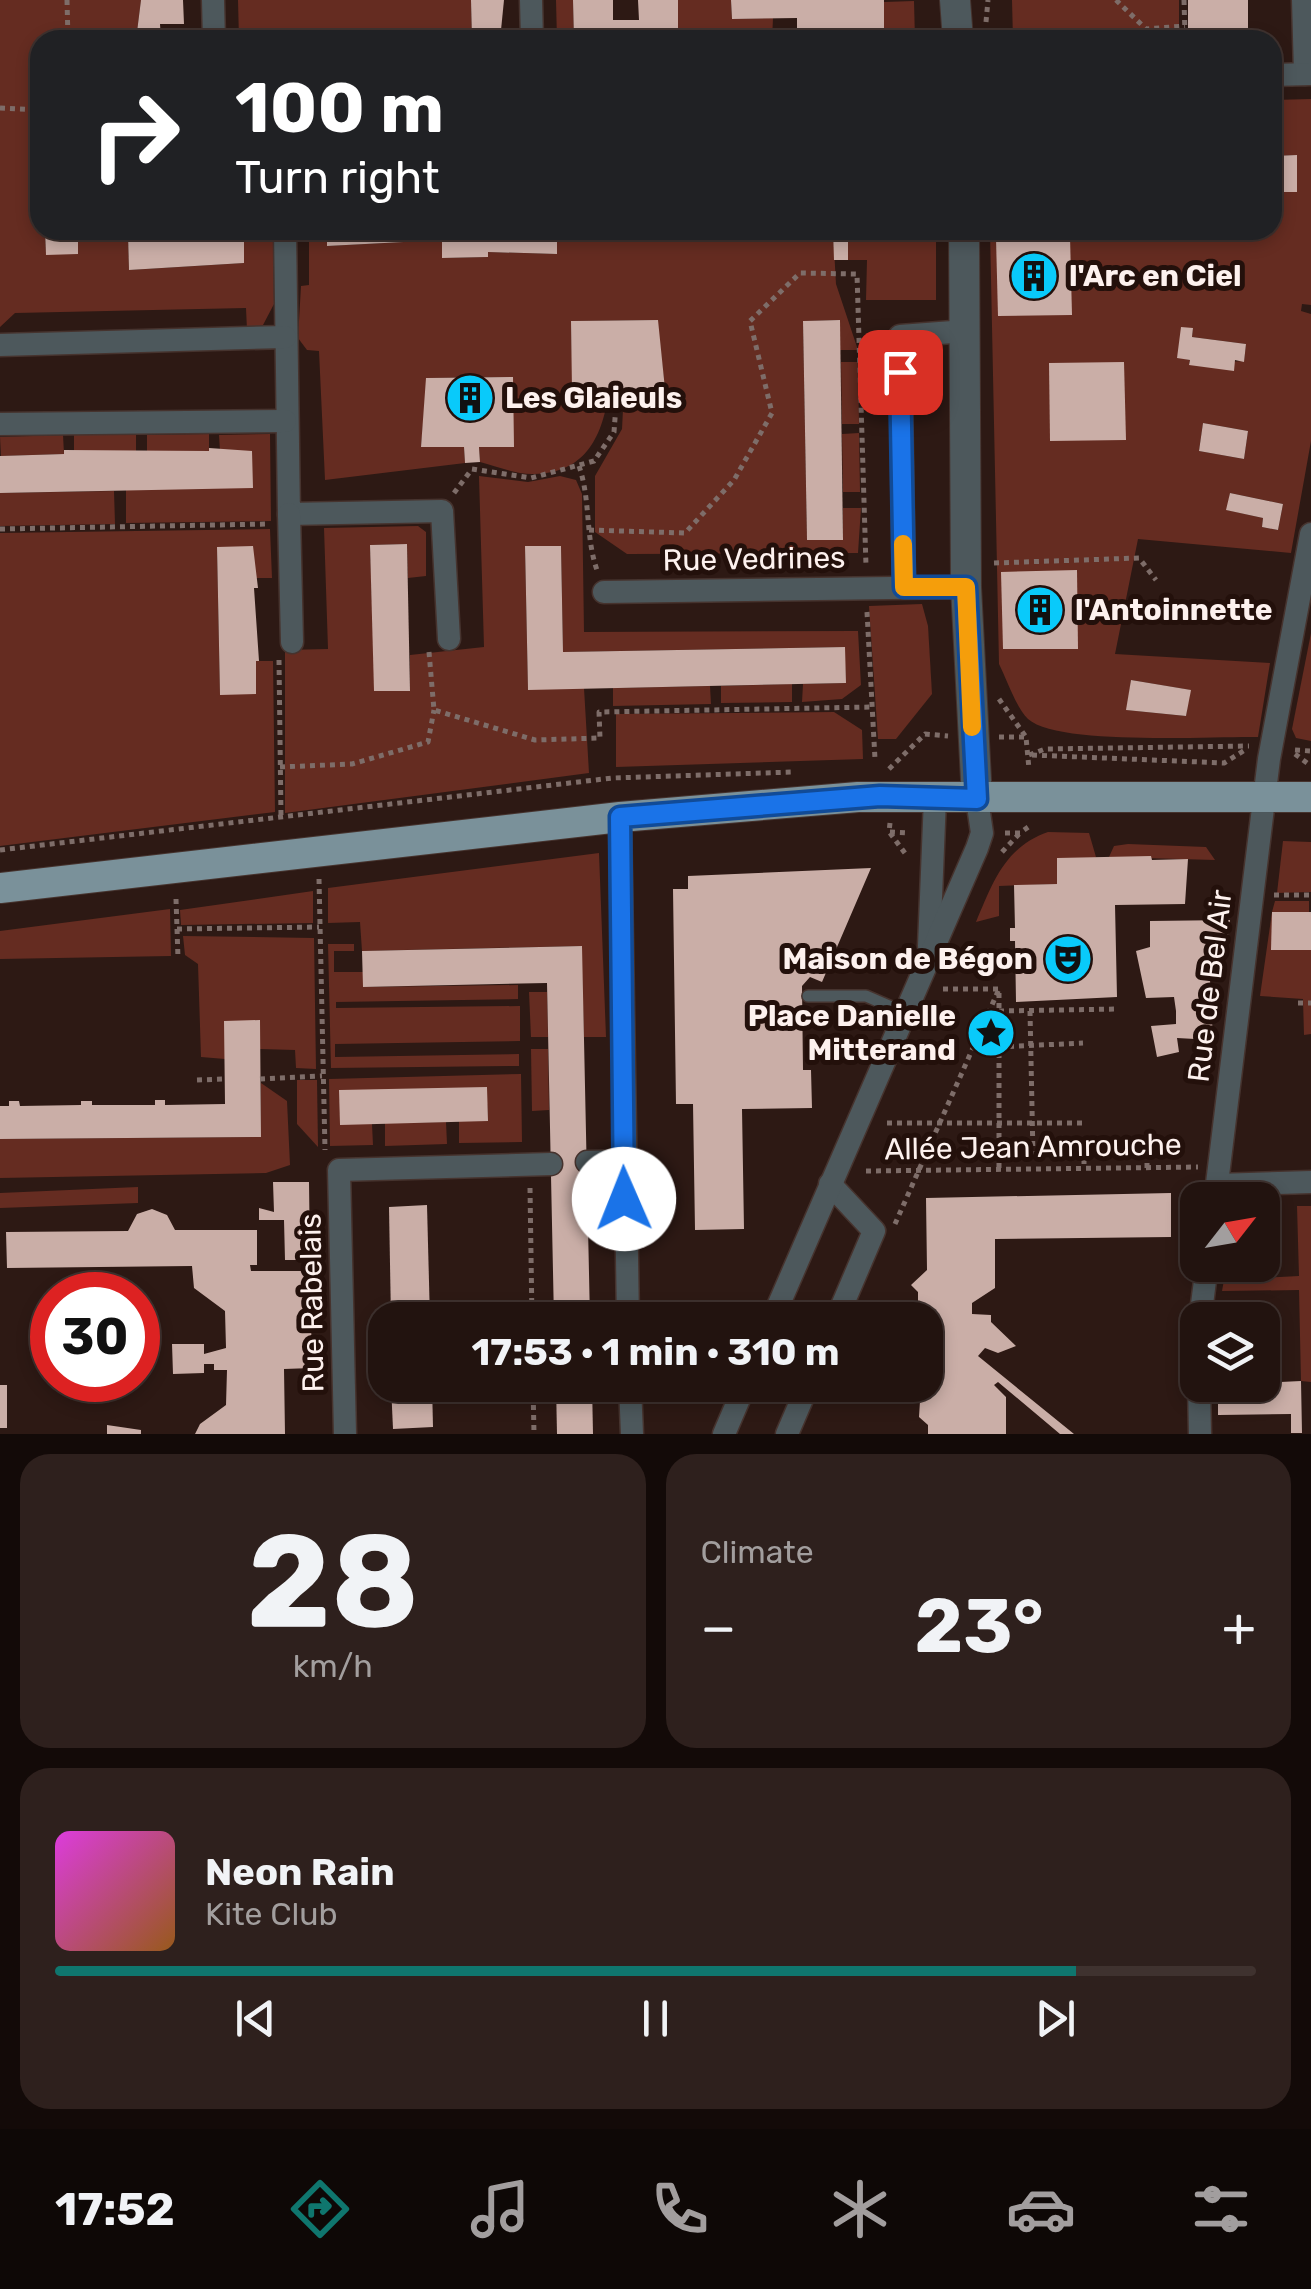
<!DOCTYPE html>
<meta charset="utf-8">
<style>
:root{--surface:#22130f;--page:#2e201d;--text:#f1f3f6;--muted:#a29e9e;--line:#3f322f;--accent:#0f766e}
body{margin:0;font-family:Rubik,sans-serif;background:var(--page);color:var(--text);height:100vh;display:flex;flex-direction:column;font-size:38px;white-space:nowrap}
*{box-sizing:border-box;margin:0}
p{font-size:32px;color:var(--muted)}
.icon{flex:none;width:55px;height:55px;fill:none;stroke:currentColor;stroke-width:2;stroke-linecap:round;stroke-linejoin:round}
.map{position:relative;height:1434px;overflow:hidden}
.sheet{display:flex;flex-direction:column;gap:20px;padding:20px;background:#130a08;flex:1}
.sheet>*{flex:none}
.banner{position:absolute;left:30px;top:30px;width:1252px;height:210px;border-radius:30px;box-shadow:0 5px 15px #0003,0 0 0 2px var(--line);background:#202124;color:#fff;overflow:hidden}
.needle{width:65px;rotate:59deg}
.controls{position:absolute;left:1180px;top:1182px;display:grid;gap:20px}
.controls a{display:grid;place-items:center;width:100px;height:100px;border-radius:20px;background:var(--surface);box-shadow:0 5px 15px #0003,0 0 0 2px var(--line);font-size:50px}
.speed{position:absolute;left:30px;top:1272px;display:flex;gap:20px;font-size:50px;font-weight:700;text-align:center}
.speed>*{display:grid;place-content:center;width:130px;height:130px;border-radius:50%;background:var(--surface);box-shadow:0 5px 15px #0003,0 0 0 2px var(--line);line-height:1}
.speed .limit{border:15px solid #d22;background:#fff;color:#111}
.pin{position:absolute;display:grid;place-items:center;width:85px;height:85px;color:#fff;margin:-42px;border-radius:20px;box-shadow:0 5px 15px #0006}
.me{position:absolute;width:110px;margin:-55px;rotate:359deg;stroke-linejoin:round;filter:drop-shadow(0 0 8px #0008)}
.turn{display:flex;align-items:center;gap:35px;height:210px;padding:0 40px;font-size:45px}
.turn .icon{width:130px;height:130px;stroke-width:2.5}
.turn b{display:block;font-size:70px;line-height:85px}
.big{font-size:75px;font-weight:700;line-height:1.1}
.sheet .card{flex:1;display:flex;flex-direction:column;justify-content:center;gap:15px;min-width:0;padding:0 35px;border-radius:30px;background:var(--page)}
.sheet .dial{align-items:center;gap:0}
.dial b{font-size:130px;line-height:1}
.song{display:flex;align-items:center;gap:30px}
.cover{width:120px;height:120px;border-radius:15px;background:linear-gradient(135deg,hsl(300 70% 55%),hsl(30 70% 35%))}
.played{height:10px;border-radius:5px;background:linear-gradient(90deg,var(--accent) 85%,var(--line) 85%)}
.keys{display:flex;justify-content:space-around;direction:ltr}
.heat{display:flex;justify-content:space-between;align-items:center;font-size:55px;direction:ltr}
.sheet .tiles{flex:1;display:grid;gap:20px;grid-template-columns:1fr 1fr}
.card:last-child{grid-column:span 2}
.trip{position:absolute;left:368px;top:1302px;width:575px;height:100px;border-radius:30px;background:var(--surface);box-shadow:0 5px 15px #0003,0 0 0 2px var(--line);font-weight:700;line-height:100px;text-align:center}
.tabs{display:flex;height:160px;justify-content:space-around;align-items:center;background:#0e0806;color:var(--muted)}
.tabs .icon{width:70px;height:70px}
.tabs .on{color:var(--accent)}
.tabs b{font-size:45px;color:var(--text)}
.map>svg:first-child{display:block}
</style>
<div class="map">
<svg width="1311" height="1434" viewBox="0 0 1311 1434">
<rect width="100%" height="100%" fill="#2d1914"/>
<g fill="#652c21" fill-rule="evenodd">
<polygon points="0,0 141,0 136,40 40,40 40,230 45,230 46,254 78,254 78,230 173,230 172,234 128,235 129,270 244,263 244,230 273,230 274,304 263,325 247,330 246,308 15,313 0,327"/>
<polygon points="238,0 471,0 472,40 239,40"/>
<polygon points="556,0 573,0 574,40 557,40"/>
<polygon points="678,0 731,0 732,19 773,18 772,40 678,40"/>
<polygon points="1012,0 1179,0 1179,40 1013,40"/>
<polygon points="914,1 915,40 859,40 884,2"/>
<path d="M 1311,99 L 1311,305 L 1302,304 L 1301,311 L 1311,314 L 1311,441 L 1291,553 L 1138,539 L 1115,654 L 1270,663 L 1258,737 C 1213,736 1058,746 1028,719 C 1016,707 1007,680 999,664 L 990,230 L 1272,230 L 1273,192 L 1297,191 L 1296,155 L 1273,156 L 1273,100 ZM 1193,328 L 1192,337 L 1246,344 L 1244,361 L 1189,364 L 1190,360 L 1177,357 ZM 1203,423 L 1248,431 L 1244,459 L 1199,451 ZM 1230,493 L 1283,504 L 1278,530 L 1262,527 L 1263,518 L 1227,510 ZM 1131,680 L 1190,690 L 1186,716 L 1127,710 Z"/>
<path d="M 309,230 L 327,230 L 327,246 L 442,240 L 443,258 L 488,257 L 488,252 L 557,254 L 557,230 L 833,230 L 836,284 L 858,350 L 840,350 L 839,320 L 803,321 L 807,540 L 843,540 L 843,508 L 861,508 L 858,553 L 627,554 L 595,532 L 595,476 L 622,429 L 624,390 L 665,389 L 657,320 L 571,321 L 573,391 L 609,390 C 603,435 587,473 534,474 C 517,475 496,466 480,462 L 479,447 L 513,377 L 427,378 L 421,447 L 464,447 L 465,463 L 325,480 L 319,351 L 307,350 L 298,338 L 301,286 L 309,285 Z"/>
<polygon points="848,230 936,230 936,300 866,300 867,260 848,260"/>
<polygon points="841,362 858,362 859,424 842,424"/>
<polygon points="859,433 860,492 843,492 842,434"/>
<polygon points="136,434 136,453 74,454 74,435"/>
<polygon points="209,434 209,451 147,452 147,435"/>
<polygon points="270,434 271,521 126,523 126,490 220,451 219,435"/>
<polygon points="63,435 64,454 1,456 0,437"/>
<polygon points="479,476 528,482 560,476 576,480 582,494 584,632 858,631 861,685 842,699 802,702 803,684 846,683 844,647 563,652 561,546 525,546 528,689 584,688 589,773 285,813 285,650 328,649 324,528 418,526 426,532 426,576 408,578 407,544 370,545 375,691 410,691 410,655 484,647"/>
<polygon points="114,491 115,524 0,526 0,493"/>
<polygon points="270,529 272,578 254,578 217,548 220,694 256,694 256,661 273,661 275,812 0,846 0,533"/>
<polygon points="922,604 928,626 932,694 896,739 878,739 869,606"/>
<polygon points="1311,633 1311,741 1296,738 1292,729"/>
<polygon points="792,684 792,702 721,703 721,686"/>
<polygon points="710,686 711,704 613,706 613,688"/>
<polygon points="834,712 862,730 863,759 616,767 616,714"/>
<path d="M 1048,832 L 1089,833 L 1096,857 L 1057,884 L 999,886 L 999,916 L 976,922 C 993,882 1005,847 1048,832 Z"/>
<polygon points="1283,841 1311,842 1311,892 1277,893"/>
<polygon points="1128,844 1206,847 1215,860 1109,857 1114,846"/>
<polygon points="599,853 606,1037 584,1037 581,946 362,951 360,922 328,923 328,888"/>
<polygon points="313,891 313,923 181,925 180,910"/>
<polygon points="1275,901 1309,901 1309,912 1272,912 1311,950 1311,1034 1304,1035 1303,999 1260,996 1272,912"/>
<polygon points="170,909 171,956 0,959 0,931"/>
<polygon points="183,936 314,938 316,1069 296,1068 295,1050 260,1049 260,1021 225,1059 201,1057 198,964 185,955"/>
<polygon points="328,944 354,944 354,951 334,951 334,972 363,972 364,987 518,985 518,999 336,1002 336,1008 520,1006 520,1041 335,1044 335,1057 519,1054 519,1066 331,1068"/>
<polygon points="529,992 547,992 548,1037 531,1037"/>
<polygon points="531,1049 548,1049 549,1110 532,1111"/>
<polygon points="521,1074 522,1142 459,1143 459,1121 488,1120 486,1087 372,1124 373,1145 330,1146 329,1079"/>
<polygon points="297,1080 317,1080 318,1147 297,1124"/>
<polygon points="261,1083 287,1101 290,1165 266,1173 0,1178 0,1139 261,1137"/>
<polygon points="446,1122 447,1144 385,1146 385,1123"/>
<polygon points="138,1187 138,1203 0,1208 0,1193"/>
<polygon points="1297,1206 1311,1206 1311,1382 1301,1381 1299,1290 1222,1291 1224,1280 1299,1276"/>
</g>
<g fill="#caaea7">
<polygon points="141,0 183,0 184,24 160,24 161,40 136,40"/>
<polygon points="471,0 504,0 500,40 472,40"/>
<polygon points="573,0 613,0 613,20 639,20 638,0 678,0 678,40 574,40"/>
<polygon points="731,0 884,0 884,40 797,40 797,18 732,19"/>
<polygon points="1188,0 1248,0 1248,28 1188,29"/>
<polygon points="1297,155 1297,192 1272,192 1272,156"/>
<polygon points="45,230 78,230 78,254 46,255"/>
<polygon points="244,230 244,263 129,270 128,235"/>
<polygon points="327,230 557,230 557,254 488,252 488,257 442,258 442,240 327,246"/>
<polygon points="833,230 848,230 848,260 834,260"/>
<polygon points="1070,236 1072,315 998,316 996,238"/>
<polygon points="658,320 665,389 609,394 609,390 572,391 571,321"/>
<polygon points="840,320 843,540 807,540 803,321"/>
<polygon points="1181,327 1193,328 1192,337 1246,344 1244,362 1235,360 1234,371 1189,365 1190,360 1177,358"/>
<polygon points="1124,362 1126,440 1050,441 1049,363"/>
<polygon points="513,377 514,447 479,447 480,462 465,463 464,447 421,447 426,378"/>
<polygon points="1203,423 1248,431 1244,459 1199,451"/>
<polygon points="209,448 252,451 253,488 0,493 0,456 64,454 64,450 209,451"/>
<polygon points="1230,493 1283,504 1278,530 1262,527 1263,518 1226,510"/>
<polygon points="407,544 410,691 374,691 370,545"/>
<polygon points="253,546 258,588 254,588 259,661 256,661 256,694 220,695 217,547"/>
<polygon points="525,546 561,546 563,652 845,647 846,683 528,690"/>
<polygon points="1077,570 1078,649 1003,649 1001,572"/>
<polygon points="1131,680 1191,690 1186,716 1126,710"/>
<polygon points="1151,856 1152,860 1188,859 1185,904 1115,905 1117,997 1016,1002 1015,941 1010,941 1010,928 1015,928 1014,885 1057,884 1057,858"/>
<polygon points="871,868 822,982 810,977 802,986 803,1070 811,1070 812,1108 742,1109 744,1229 695,1230 693,1104 676,1104 673,889 688,889 688,876"/>
<polygon points="1272,912 1311,912 1311,950 1271,950"/>
<polygon points="1230,920 1222,981 1210,979 1213,1040 1177,1038 1179,1052 1157,1057 1151,1026 1176,1024 1176,1011 1174,997 1146,998 1136,951 1150,947 1150,921"/>
<polygon points="582,946 590,1320 554,1320 547,983 363,987 362,951"/>
<polygon points="260,1020 261,1137 0,1139 0,1106 9,1106 9,1101 19,1101 20,1106 81,1105 81,1101 92,1101 92,1105 155,1105 155,1100 165,1100 165,1105 225,1104 224,1021"/>
<polygon points="487,1087 488,1121 340,1125 339,1090"/>
<polygon points="273,1182 309,1182 310,1260 285,1260 284,1220 259,1220 259,1208 274,1212"/>
<polygon points="1171,1193 1171,1237 995,1239 995,1288 972,1303 972,1314 991,1315 991,1322 1016,1346 998,1353 985,1348 978,1356 1074,1434 1060,1434 998,1382 994,1385 1006,1397 1006,1434 928,1434 928,1425 919,1417 921,1385 925,1385 925,1320 918,1320 918,1292 911,1285 927,1270 926,1198"/>
<polygon points="427,1205 430,1320 391,1320 389,1207"/>
<polygon points="152,1209 167,1215 175,1230 257,1230 257,1265 250,1265 251,1271 310,1271 312,1368 284,1369 285,1434 195,1434 200,1424 226,1405 227,1370 214,1370 214,1364 204,1364 204,1373 173,1374 172,1344 204,1344 204,1354 226,1348 225,1311 194,1288 192,1266 7,1268 6,1232 128,1231 137,1214"/>
<polygon points="1301,1381 1302,1433 1291,1433 1291,1414 1218,1415 1218,1385"/>
<rect x="0" y="1385" width="7" height="43"/>
<polygon points="391,1385 432,1385 433,1427 393,1429"/>
<polygon points="556,1385 592,1385 593,1434 557,1434"/>
<polygon points="107,1425 141,1430 141,1434 107,1434"/>
</g>
<g fill="none" stroke-linecap="round" stroke-linejoin="round">
<g stroke="#46332e" stroke-width="14">
<polyline id="service" points="808,996 866,996 903,1012"/>
</g>
<g stroke="#46332e" stroke-width="25">
<g id="minor">
<polyline points="213,0 214,40"/>
<polyline points="531,0 532,40"/>
<polyline points="1303,0 1305,74"/>
<polyline points="1272,75 1311,74"/>
<polyline points="285,230 289,514 442,511 449,639"/>
<polyline points="0,345 285,337"/>
<polyline points="0,424 285,421"/>
<polyline points="289,514 292,642"/>
<polyline points="904,587 900,336 966,331"/>
<polyline points="604,592 966,587"/>
<polyline points="620,817 628,1320"/>
<polyline points="929,946 935,798"/>
<polyline points="587,1162 623,1161"/>
<polyline points="830,1184 874,1231 836,1320"/>
<polyline points="1217,1185 1311,1182"/>
<polyline points="1215,1200 1269,759 1311,534"/>
<polyline points="772,1320 977,848 982,833 977,799"/>
<polyline points="1200,1320 1207,1265"/>
<polyline points="1198,1341 1198,1345"/>
<polyline points="630,1385 632,1434"/>
<polyline points="1199,1385 1200,1434"/>
<polyline points="345,1434 339,1170 551,1164"/>
<polyline points="724,1434 745,1385"/>
<polyline points="787,1434 808,1385"/>
</g>
</g>
<g stroke="#46332e" stroke-width="32">
<g id="tertiary">
<polyline points="955,0 958,40"/>
<polyline points="964,230 966,587 977,799"/>
</g>
</g>
<g stroke="#46332e" stroke-width="32">
<polyline id="primary" points="0,888 620,817 858,797 1311,797"/>
</g>
<g stroke="#7e6d69" stroke-width="5" stroke-dasharray="5 5" stroke-linecap="butt">
<polyline points="67,0 68,40"/>
<polyline points="1116,0 1146,29 1185,26"/>
<polyline points="1184,0 1185,35 1195,35 1195,40"/>
<polyline points="986,22 988,0"/>
<polyline points="0,108 40,110"/>
<path d="M 579,466 C 591,501 585,536 597,570"/>
<polyline points="454,493 472,469 531,478 594,461 614,432 616,405"/>
<polyline points="0,529 267,524"/>
<polyline points="589,530 685,533 734,480 772,413 750,321 800,273 857,274 866,566"/>
<polyline points="994,563 1139,558 1156,580"/>
<polyline points="867,612 875,759"/>
<polyline points="429,652 434,710 535,740 600,738 599,712 872,707"/>
<polyline points="279,660 281,817"/>
<polyline points="999,699 1026,737"/>
<polyline points="999,737 1026,737 1029,769"/>
<polyline points="1295,750 1311,751"/>
<polyline points="1295,754 1311,766"/>
<polyline points="1029,755 1045,749 1249,746"/>
<polyline points="1032,755 1224,763 1245,750"/>
<polyline points="280,767 352,764 428,742 434,710"/>
<polyline points="889,769 925,734 948,736"/>
<polyline points="890,823 889,832 909,833"/>
<polyline points="890,833 907,856"/>
<polyline points="1005,833 1020,833 1031,825"/>
<polyline points="0,850 612,778 793,772"/>
<polyline points="1002,852 1019,834"/>
<polyline points="319,879 325,1150"/>
<polyline points="1274,895 1311,895"/>
<polyline points="176,899 178,958"/>
<polyline points="177,929 319,927"/>
<polyline points="943,989 999,989 999,1170"/>
<polyline points="1298,1003 1311,1003"/>
<polyline points="999,1011 1118,1009"/>
<polyline points="1030,1011 1033,1156"/>
<polyline points="999,1047 1083,1043"/>
<polyline points="260,1079 322,1076"/>
<polyline points="197,1080 225,1079"/>
<polyline points="887,1123 1083,1123"/>
<polyline points="1084,1139 1084,1169"/>
<polyline points="1147,1168 1147,1139"/>
<polyline points="866,1171 1198,1167"/>
<polyline points="530,1188 532,1320"/>
<polyline points="895,1224 999,989"/>
<polyline points="533,1385 534,1434"/>
</g>
<use href="#service" stroke="#4d585c" stroke-width="11"/>
<use href="#minor" stroke="#4d585c" stroke-width="22"/>
<use href="#tertiary" stroke="#4d585c" stroke-width="30"/>
<use href="#primary" stroke="#7a919a" stroke-width="30"/>
</g>
<g fill="none" stroke-linecap="round" stroke-linejoin="round">
<g stroke="#114b97" stroke-width="25">
<polyline id="route" points="624,1199 620,817 880,796 977,799 966,587 904,587 900,372"/>
</g>
<use href="#route" stroke="#1a73e8" stroke-width="18"/>
<polyline stroke="#f59e0b" stroke-width="18" points="903,544 904,587 966,587 972,727"/>
</g>
<defs>
<g id="building-disc" transform="scale(2.5)"><circle r="9.5" fill="#09cafa" stroke="#23100b"/><path d="M-4-6H4V6H1V3H-1V6H-4ZM-2.5-4.3h1.7v1.8h-1.7ZM.8-4.3h1.7v1.8H.8ZM-2.5-1h1.7V.8h-1.7ZM.8-1h1.7V.8H.8Z" fill="#111"/></g>
<g id="theatre-disc" transform="scale(2.5)"><circle r="9.5" fill="#09cafa" stroke="#23100b"/><path d="M-5-5.5Q0-4 5-5.5V0Q5 5 0 6Q-5 5-5 0ZM-3.3-2.5H-1v1.5H-3.3ZM1-2.5H3.3v1.5H1ZM-2.8 1Q0 5.5 2.8 1Z" fill="#111"/></g>
<g id="sight-disc" transform="scale(2.5)"><circle r="9.5" fill="#09cafa" stroke="#23100b"/><path d="M0-6L1.8-2.2L6-1.7L2.9 1.2L3.7 5.4L0 3.3L-3.7 5.4L-2.9 1.2L-6-1.7L-1.8-2.2Z" fill="#111"/></g>
</defs>
<g fill-rule="evenodd">
<use href="#building-disc" x="1034" y="276"/>
<use href="#building-disc" x="470" y="398"/>
<use href="#building-disc" x="1040" y="610"/>
<use href="#theatre-disc" x="1068" y="959"/>
<use href="#sight-disc" x="991" y="1033"/>
</g>
<g text-anchor="middle" dominant-baseline="central" stroke-width="10" stroke-linejoin="round" paint-order="stroke">
<g font-size="30" font-weight="bold" fill="#fdf1ee" stroke="#23100b" text-anchor="start">
<text x="1069" y="276">l'Arc en Ciel</text>
<text x="505" y="398">Les Glaieuls</text>
<text x="1075" y="610">l'Antoinnette</text>
<text x="1033" y="959" text-anchor="end">Maison de Bégon</text>
<text x="956" y="1016" text-anchor="end">Place Danielle<tspan x="956" dy="34">Mitterand</tspan></text>
</g>
<g font-size="30" fill="#fdf1ee" stroke="#23100b">
<text transform="translate(754 559) rotate(-1)">Rue Vedrines</text>
<text transform="translate(1210 986) rotate(-83)">Rue de Bel Air</text>
<text transform="translate(1033 1147) rotate(-1)">Allée Jean Amrouche</text>
<text transform="translate(312 1303) rotate(-91)">Rue Rabelais</text>
</g>
</g>
</svg>
<div class="controls">
<a><svg class="needle" viewBox="-14 -14 28 28"><path d="M0-13l5 13h-10z" fill="#e53935"/><path d="M0 13l5-13h-10z" fill="#a29e9e"/></svg></a>
<a><svg class="icon" aria-label="layers" viewBox="0 0 24 24"><path d="M12 4l9 5-9 5-9-5zM3 14l9 5 9-5"/></svg></a>
</div>
<div class="speed"><div class="limit">30</div></div>
<div class="pin" style="left:900px;top:372px;background:#d93025"><svg class="icon" aria-label="arrive" viewBox="0 0 24 24"><path d="M6 21V4h12l-3 4 3 4H6"/></svg></div>
<svg class="me" style="left:624px;top:1199px" viewBox="-20 -20 40 40"><circle r="19" fill="#fff"/><path d="M0-13L10 11 0 6-10 11z" fill="#1a73e8"/></svg>
<div class="trip">17:53 · 1 min · 310 m</div>
<div class="banner">
<div class="turn"><svg class="icon" aria-label="right" viewBox="0 0 24 24"><path d="M7 20v-9h11M14 6l5 5-5 5"/></svg><div><b>100 m</b>Turn right</div></div>
</div>
</div>
<section class="sheet">
<div class="tiles">
<div class="card dial"><b>28</b><p>km/h</p></div>
<div class="card"><p>Climate</p>
<div class="heat"><a>−</a><b class="big">23°</b><a>+</a></div>
</div>
<div class="card">
<div class="song"><i class="cover"></i><div><b>Neon Rain</b><p>Kite Club</p></div></div>
<div class="played"></div>
<div class="keys"><svg class="icon" aria-label="previous" viewBox="0 0 24 24"><path d="M18 5L8 12l10 7zM5 5v14"/></svg><svg class="icon" aria-label="pause" viewBox="0 0 24 24"><path d="M8 5v14M16 5v14"/></svg><svg class="icon" aria-label="next" viewBox="0 0 24 24"><path d="M6 5l10 7-10 7zM19 5v14"/></svg></div>
</div>
</div>
</section>
<nav class="tabs">
<b>17:52</b>
<svg class="icon on" aria-label="directions" viewBox="0 0 24 24"><path d="M12 3l9 9-9 9-9-9zM9 14v-3h6M13 9l2 2-2 2"/></svg>
<svg class="icon" aria-label="music" viewBox="0 0 24 24"><path d="M9 18V5l10-2v13"/><circle cx="6" cy="18" r="3"/><circle cx="16" cy="16" r="3"/></svg>
<svg class="icon" aria-label="phone" viewBox="0 0 24 24"><path d="M5 4h4l2 5-3 2q2 4 5 5l2-3 5 2v4C11 20 4 13 5 4z"/></svg>
<svg class="icon" aria-label="climate" viewBox="0 0 24 24"><path d="M12 3v18M4 7l16 10M4 17L20 7"/></svg>
<svg class="icon" aria-label="car" viewBox="0 0 24 24"><path d="M5 17H2v-5l4-1 3-4h7l3 4 3 1v5h-3M9 17h6M6 11h13"/><circle cx="7" cy="17" r="2"/><circle cx="17" cy="17" r="2"/></svg>
<svg class="icon" aria-label="filters" viewBox="0 0 24 24"><path d="M4 7h16M4 17h16"/><circle cx="9" cy="7" r="2"/><circle cx="15" cy="17" r="2"/></svg>
</nav>
